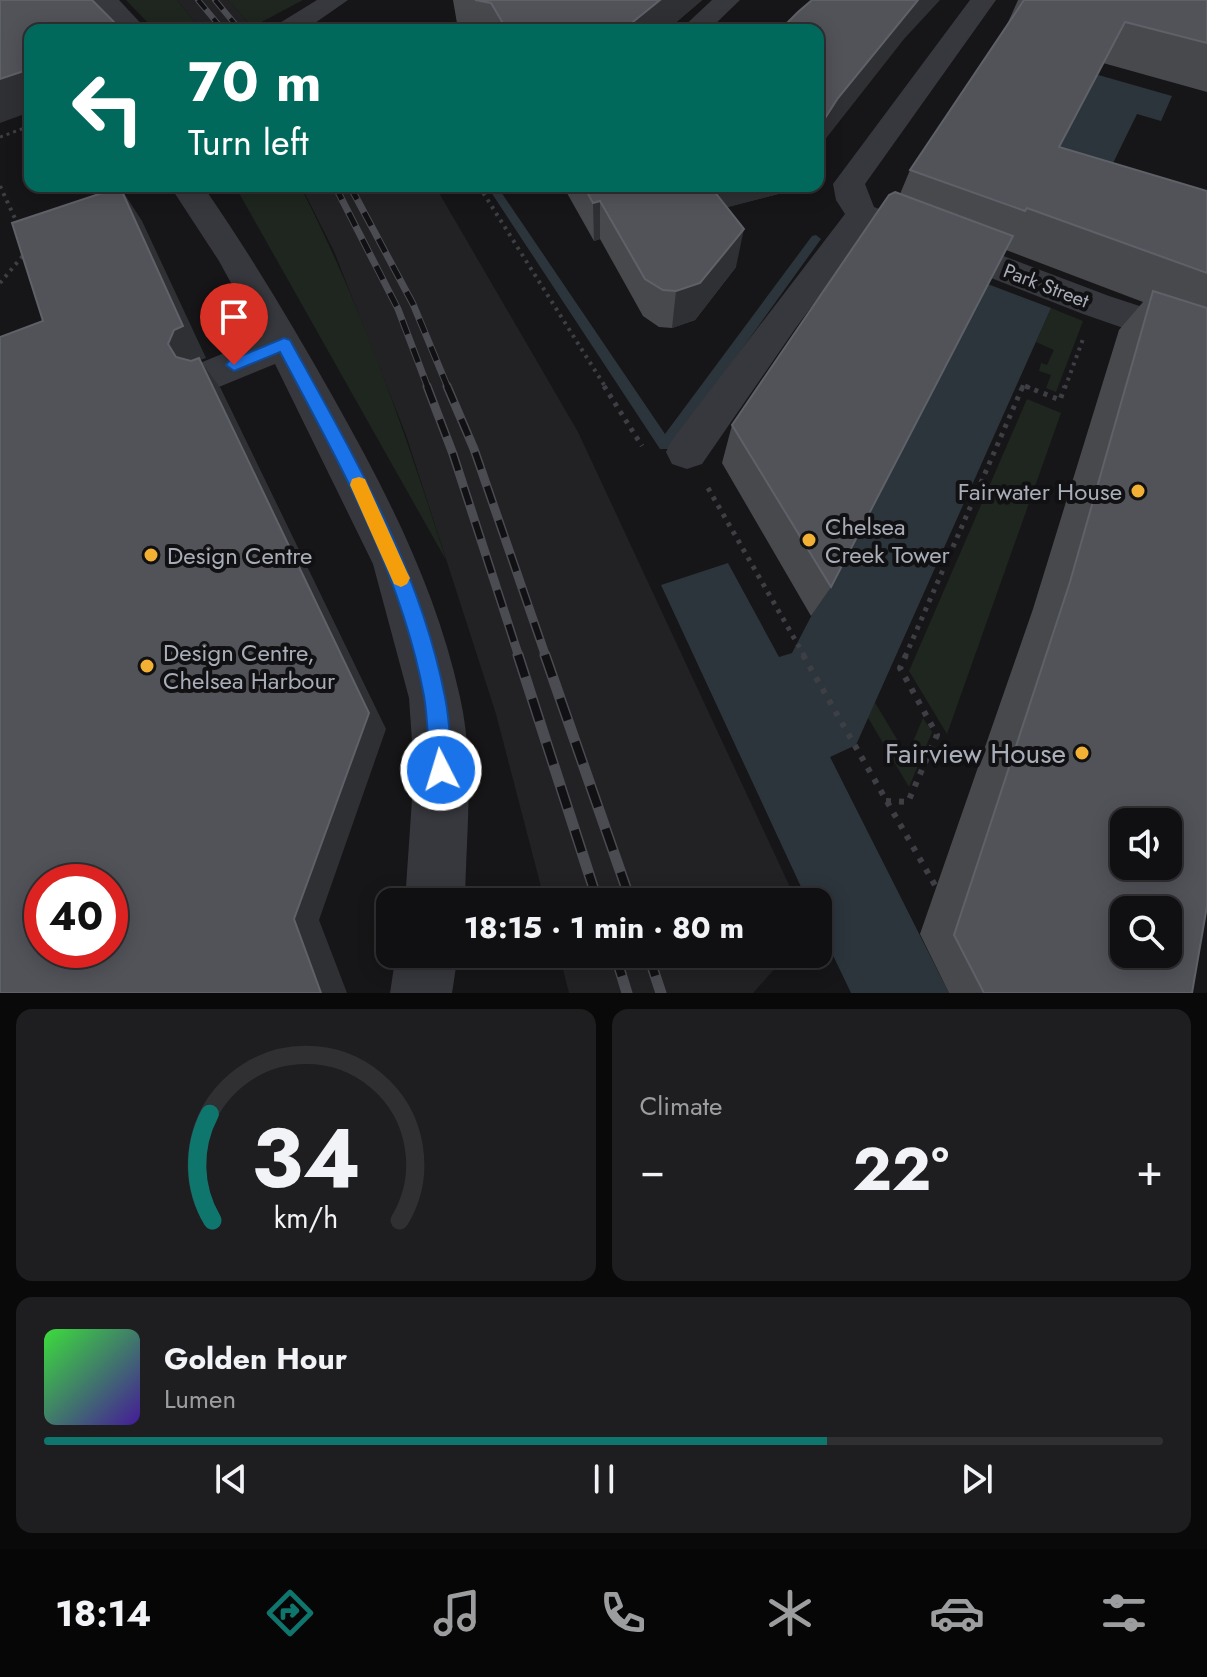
<!DOCTYPE html>
<meta charset="utf-8">
<style>
:root{--surface:#101012;--page:#1e1e20;--text:#f1f3f6;--muted:#9c9d9f;--line:#303032;--accent:#0f766e}
body{margin:0;font-family:Jost,sans-serif;background:var(--page);color:var(--text);height:100vh;display:flex;flex-direction:column;font-size:30px;white-space:nowrap}
*{box-sizing:border-box;margin:0}
p{font-size:26px;color:var(--muted)}
.icon{flex:none;width:44px;height:44px;fill:none;stroke:currentColor;stroke-width:2;stroke-linecap:round;stroke-linejoin:round}
.map{position:relative;height:993px;overflow:hidden}
.sheet{display:flex;flex-direction:column;gap:16px;padding:16px;background:#09090a;flex:1}
.sheet>*{flex:none}
.top-card{position:absolute;left:24px;top:24px;width:800px;height:168px;border-radius:16px;box-shadow:0 4px 20px #0003,0 0 0 2px var(--line);background:#00695c;color:#fff;overflow:hidden}
.fabs{position:absolute;left:1110px;top:808px;display:grid;gap:16px}
.fabs a{display:grid;place-items:center;width:72px;height:72px;border-radius:16px;background:var(--surface);box-shadow:0 4px 20px #0003,0 0 0 2px var(--line);font-size:40px}
.speed{position:absolute;left:24px;top:864px;display:flex;gap:16px;font-size:40px;font-weight:700;text-align:center}
.speed>*{display:grid;place-content:center;width:104px;height:104px;border-radius:50%;background:var(--surface);box-shadow:0 4px 20px #0003,0 0 0 2px var(--line);line-height:1}
.speed .limit{border:12px solid #d22;background:#fff;color:#111}
.pin{position:absolute;display:grid;place-items:center;width:68px;height:68px;color:#fff;margin:-82px -34px;border-radius:50% 50% 50% 0;rotate:-45deg;box-shadow:0 0 8px #0007}
.pin .icon{rotate:45deg}
.me{position:absolute;width:88px;margin:-44px;rotate:355deg;stroke-linejoin:round;filter:drop-shadow(0 0 6px #0008)}
.turn{display:flex;align-items:center;gap:28px;height:168px;padding:0 32px;font-size:36px}
.turn .icon{width:104px;height:104px;stroke-width:2.5}
.turn b{display:block;font-size:56px;line-height:68px}
.big{font-size:60px;font-weight:700;line-height:1.1}
.sheet .widget{flex:1;display:flex;flex-direction:column;justify-content:center;gap:12px;min-width:0;padding:0 28px;border-radius:16px;background:var(--page)}
.sheet .dial{align-items:center;gap:0}
.dial svg{height:208px;overflow:visible;fill:none;stroke:var(--line);stroke-width:7;stroke-linecap:round;text-anchor:middle}
.dial text{fill:var(--text);stroke:none}
.song{display:flex;align-items:center;gap:24px}
.cover{width:96px;height:96px;border-radius:12px;background:linear-gradient(135deg,hsl(120 70% 55%),hsl(260 70% 35%))}
.played{height:8px;border-radius:4px;background:linear-gradient(90deg,var(--accent) 70%,var(--line) 70%)}
.keys{display:flex;justify-content:space-around;direction:ltr}
.heat{display:flex;justify-content:space-between;align-items:center;font-size:44px;direction:ltr}
.sheet .tiles{flex:1;display:grid;gap:16px;grid-template-columns:1fr 1fr}
.widget:last-child{grid-column:span 2}
.trip{position:absolute;left:376px;top:888px;width:456px;height:80px;border-radius:16px;background:var(--surface);box-shadow:0 4px 20px #0003,0 0 0 2px var(--line);font-weight:700;line-height:80px;text-align:center}
.tabs{display:flex;height:128px;justify-content:space-around;align-items:center;background:#060607;color:var(--muted)}
.tabs .icon{width:56px;height:56px}
.tabs .on{color:var(--accent)}
.tabs b{font-size:36px;color:var(--text)}
.map>svg:first-child{display:block}
</style>
<div class="map">
<svg width="1207" height="993" viewBox="0 0 1207 993">
<rect width="100%" height="100%" fill="#161618"/>
<g fill="#222225">
<polygon points="177,0 228,0 252,27 244,30 201,30"/>
<polygon points="301,186 435,186 578,432 797,902 545,902 496,714 406,435 334,251"/>
<polygon points="559,954 788,954 753,993 569,993"/>
</g>
<g fill="#1e261f">
<polygon points="126,0 177,0 201,30 155,30"/>
<polygon points="228,0 303,0 252,27"/>
<path d="M 235,186 L 300,186 C 362,306 405,432 446,560 Z"/>
<polygon points="1051,308 1083,321 1056,392 1046,388 1051,375 1039,371 1041,363 1047,365 1054,350 1036,342"/>
<polygon points="1027,399 1061,413 947,734 909,671"/>
<polygon points="874,701 907,756 923,718 932,732 909,787 867,716"/>
</g>
<g fill="#2c353c">
<polygon points="1095,74 1172,96 1161,121 1137,114 1092,206 1004,249"/>
<polygon points="985,283 1051,308 856,745 830,757 949,993 851,993 818,924 818,902 808,902 661,585 728,563 779,657 792,653"/>
</g>
<g fill="none" stroke-linecap="round" stroke-linejoin="round">
<polygon fill="#2c353c" fill-rule="evenodd" points="487,186 497,186 665,434 812,236 816,235 821,239 670,449 660,449"/>
<polyline stroke="#3d3f44" stroke-width="3" stroke-dasharray="3 4" stroke-linecap="butt" points="0,137 30,126"/>
<g stroke="#3d3f44" stroke-width="4" stroke-dasharray="3 5" stroke-linecap="butt">
<polyline points="0,186 18,225"/>
<polyline points="479,186 606,388"/>
<polyline points="0,283 26,252"/>
<polyline points="1022,388 1023,385 1030,388"/>
<polyline points="1065,388 1083,339"/>
</g>
<g stroke="#3d3f44" stroke-width="5" stroke-dasharray="4 6" stroke-linecap="butt">
<polyline points="604,386 642,446"/>
<polyline points="1025,386 1060,400 1065,386"/>
<polyline points="708,488 805,657"/>
<polyline points="905,657 1023,386"/>
</g>
<g stroke="#3d3f44" stroke-width="6" stroke-dasharray="5 8" stroke-linecap="butt">
<polyline points="803,655 936,887"/>
<polyline points="886,801 908,802 937,735 900,668 906,655"/>
</g>
<g fill="#37383d" fill-rule="evenodd">
<polygon points="91,0 119,0 147,30 119,30"/>
<polygon points="317,0 348,0 305,30 274,30 278,24"/>
<polygon points="712,0 740,0 709,30 680,30"/>
<polygon points="970,0 996,0 865,184 874,207 1109,296 1207,328 1207,357 1083,314 868,230 795,329 702,464 687,469 672,464 666,452 672,440 845,214 836,200 833,184"/>
<path d="M 170,186 L 203,186 C 250,254 292,324 333,397 C 387,493 436,588 460,697 C 475,763 466,835 465,902 L 405,902 L 414,770 L 409,698 L 373,564 L 275,364 L 214,389 L 200,385 L 194,374 L 200,363 L 261,338 L 219,261 Z"/>
<polygon points="396,954 458,954 452,993 390,993"/>
</g>
<g stroke="#4a4c52" stroke-width="6">
<g id="rail-far3">
<polyline points="198,0 223,30"/>
<polyline points="215,0 240,30"/>
</g>
</g>
<g stroke="#4a4c52" stroke-width="7">
<g id="rail-far2">
<polyline points="335,186 398,309 428,388"/>
<polyline points="350,186 413,304 448,388"/>
</g>
</g>
<g stroke="#4a4c52" stroke-width="9">
<g id="rail-far1">
<polyline points="427,386 453,454 519,657"/>
<polyline points="447,386 474,449 546,657"/>
</g>
</g>
<g stroke="#4a4c52" stroke-width="11">
<g id="rail">
<polyline points="518,655 598,902"/>
<polyline points="545,655 631,902"/>
<polyline points="615,954 627,993"/>
<polyline points="648,954 661,993"/>
</g>
</g>
<use href="#rail-far3" stroke="#111113" stroke-width="4" stroke-dasharray="12" stroke-linecap="butt"/>
<use href="#rail-far2" stroke="#111113" stroke-width="5" stroke-dasharray="15" stroke-linecap="butt"/>
<use href="#rail-far1" stroke="#111113" stroke-width="6" stroke-dasharray="18" stroke-linecap="butt"/>
<use href="#rail" stroke="#111113" stroke-width="8" stroke-dasharray="23" stroke-linecap="butt"/>
</g>
<g fill="#47494d">
<polygon points="453,0 702,0 667,30 460,30 458,29"/>
<polygon points="1018,0 1207,0 1207,92 1103,63 1059,147 1207,191 1207,906 1192,993 949,993 920,934 1033,609 1119,330 1143,302 1006,250 831,587 811,616 722,463 732,425 900,194 910,170 1006,27"/>
<polygon points="563,186 796,186 794,190 727,207 736,267 695,320 672,328 659,327 643,316 600,239 594,241"/>
</g>
<g fill="#2f3033">
<polygon points="660,0 702,0 667,30 623,30"/>
<polygon points="918,0 940,0 904,39 827,137 818,152 818,129 838,98"/>
<polygon points="114,22 118,30 103,30 101,26"/>
<polygon points="30,69 30,112 0,123 0,79"/>
<polygon points="702,186 796,186 794,190 698,215"/>
<polygon points="120,187 142,221 206,358 200,360 221,389 386,729 319,920 347,993 321,993 294,919 191,375 176,357 168,344 174,330"/>
<polygon points="600,201 600,239 594,241 593,203"/>
<polygon points="744,229 736,267 695,320 672,328 676,291"/>
</g>
<g fill="#525359" stroke="#5f6168" stroke-width="2" fill-rule="evenodd">
<polygon points="0,0 92,0 114,22 101,26 105,30 30,30 30,69 0,79"/>
<polygon points="475,0 660,0 623,30 507,30 491,3"/>
<polygon points="812,0 918,0 838,98 818,129 818,30 780,30 798,12"/>
<polygon points="1024,0 1207,0 1207,43 1125,22 1059,147 1207,191 1207,273 1027,208 1025,211 910,170"/>
<polygon points="584,186 710,186 744,229 700,283 676,291 663,290 645,279 600,201 593,203"/>
<path d="M 120,187 L 183,326 L 174,330 L 168,344 L 176,357 L 191,361 L 199,358 L 369,713 L 294,919 L 321,993 L 0,993 L 0,337 L 43,321 L 12,223 ZM 42,882 L 110,882 L 110,950 L 42,950 Z"/>
<polygon points="895,192 1013,236 831,587 732,425 889,195"/>
<path d="M 1153,291 L 1207,308 L 1207,906 L 1192,993 L 984,993 L 954,935 L 1070,582 ZM 1124,822 L 1168,822 L 1168,866 L 1124,866 ZM 1124,910 L 1168,910 L 1168,954 L 1124,954 Z"/>
</g>
<path fill="#1a73e8" stroke="#114b97" stroke-width="2" d="M 284,338 L 290,340 C 352,453 420,568 445,697 C 450,721 450,746 453,770 L 449,778 L 441,781 L 433,778 L 430,770 C 428,746 428,720 424,696 C 401,572 339,463 280,352 L 234,371 L 226,365 L 229,361 Z"/>
<polygon fill="#f59e0b" points="359,477 365,479 407,572 410,578 407,584 401,587 394,584 350,485 352,479"/>
<g fill="#f2b134" stroke="#111113" stroke-width="3">
<circle cx="1138" cy="491" r="8"/>
<circle cx="809" cy="540" r="8"/>
<circle cx="151" cy="555" r="8"/>
<circle cx="147" cy="666" r="8"/>
<circle cx="1082" cy="753" r="8"/>
</g>
<g text-anchor="middle" dominant-baseline="central" stroke-width="8" stroke-linejoin="round" paint-order="stroke">
<g font-size="20" fill="#a8adb8" stroke="#111113">
<text transform="translate(1046 286) rotate(21)">Park Street</text>
</g>
<g font-size="24" fill="#a8adb8" stroke="#111113" text-anchor="start">
<text x="1122" y="491" text-anchor="end">Fairwater House</text>
<text x="825" y="526">Chelsea<tspan x="825" dy="28">Creek Tower</tspan></text>
<text x="167" y="555">Design Centre</text>
<text x="163" y="652">Design Centre,<tspan x="163" dy="28">Chelsea Harbour</tspan></text>
</g>
<g font-size="28" fill="#a8adb8" stroke="#111113" text-anchor="end">
<text x="1066" y="753">Fairview House</text>
</g>
</g>
</svg>
<div class="fabs">
<a><svg class="icon" aria-label="sound" viewBox="0 0 24 24"><path d="M4 9h4l5-4v14l-5-4H4zM17 9q2 3 0 6"/></svg></a>
<a><svg class="icon" aria-label="search" viewBox="0 0 24 24"><circle cx="10" cy="10" r="6"/><path d="M15 15l6 6"/></svg></a>
</div>
<div class="speed"><div class="limit">40</div></div>
<div class="pin" style="left:234px;top:365px;background:#d93025"><svg class="icon" aria-label="arrive" viewBox="0 0 24 24"><path d="M6 21V4h12l-3 4 3 4H6"/></svg></div>
<svg class="me" style="left:441px;top:770px" viewBox="-20 -20 40 40"><circle r="17" fill="#1a73e8" stroke="#fff" stroke-width="3"/><path d="M0-11L8 9 0 5-8 9z" fill="#fff"/></svg>
<div class="trip">18:15 · 1 min · 80 m</div>
<div class="top-card">
<div class="turn"><svg class="icon" aria-label="left" viewBox="0 0 24 24"><path d="M17 20v-9H6M10 6l-5 5 5 5"/></svg><div><b>70 m</b>Turn left</div></div>
</div>
</div>
<section class="sheet">
<div class="tiles">
<div class="widget dial"><svg viewBox="0 0 100 80">
<path d="M14 69A42 42 0 1 1 86 69"/>
<path d="M14 69A42 42 0 0 1 13 28" stroke="#0f766e"/>
<text x="50" y="56" font-size="32" font-weight="700">34</text>
<text x="50" y="72" font-size="11">km/h</text>
</svg></div>
<div class="widget"><p>Climate</p>
<div class="heat"><a>−</a><b class="big">22°</b><a>+</a></div>
</div>
<div class="widget">
<div class="song"><i class="cover"></i><div><b>Golden Hour</b><p>Lumen</p></div></div>
<div class="played"></div>
<div class="keys"><svg class="icon" aria-label="previous" viewBox="0 0 24 24"><path d="M18 5L8 12l10 7zM5 5v14"/></svg><svg class="icon" aria-label="pause" viewBox="0 0 24 24"><path d="M8 5v14M16 5v14"/></svg><svg class="icon" aria-label="next" viewBox="0 0 24 24"><path d="M6 5l10 7-10 7zM19 5v14"/></svg></div>
</div>
</div>
</section>
<nav class="tabs">
<b>18:14</b>
<svg class="icon on" aria-label="directions" viewBox="0 0 24 24"><path d="M12 3l9 9-9 9-9-9zM9 14v-3h6M13 9l2 2-2 2"/></svg>
<svg class="icon" aria-label="music" viewBox="0 0 24 24"><path d="M9 18V5l10-2v13"/><circle cx="6" cy="18" r="3"/><circle cx="16" cy="16" r="3"/></svg>
<svg class="icon" aria-label="phone" viewBox="0 0 24 24"><path d="M5 4h4l2 5-3 2q2 4 5 5l2-3 5 2v4C11 20 4 13 5 4z"/></svg>
<svg class="icon" aria-label="climate" viewBox="0 0 24 24"><path d="M12 3v18M4 7l16 10M4 17L20 7"/></svg>
<svg class="icon" aria-label="car" viewBox="0 0 24 24"><path d="M5 17H2v-5l4-1 3-4h7l3 4 3 1v5h-3M9 17h6M6 11h13"/><circle cx="7" cy="17" r="2"/><circle cx="17" cy="17" r="2"/></svg>
<svg class="icon" aria-label="filters" viewBox="0 0 24 24"><path d="M4 7h16M4 17h16"/><circle cx="9" cy="7" r="2"/><circle cx="15" cy="17" r="2"/></svg>
</nav>
